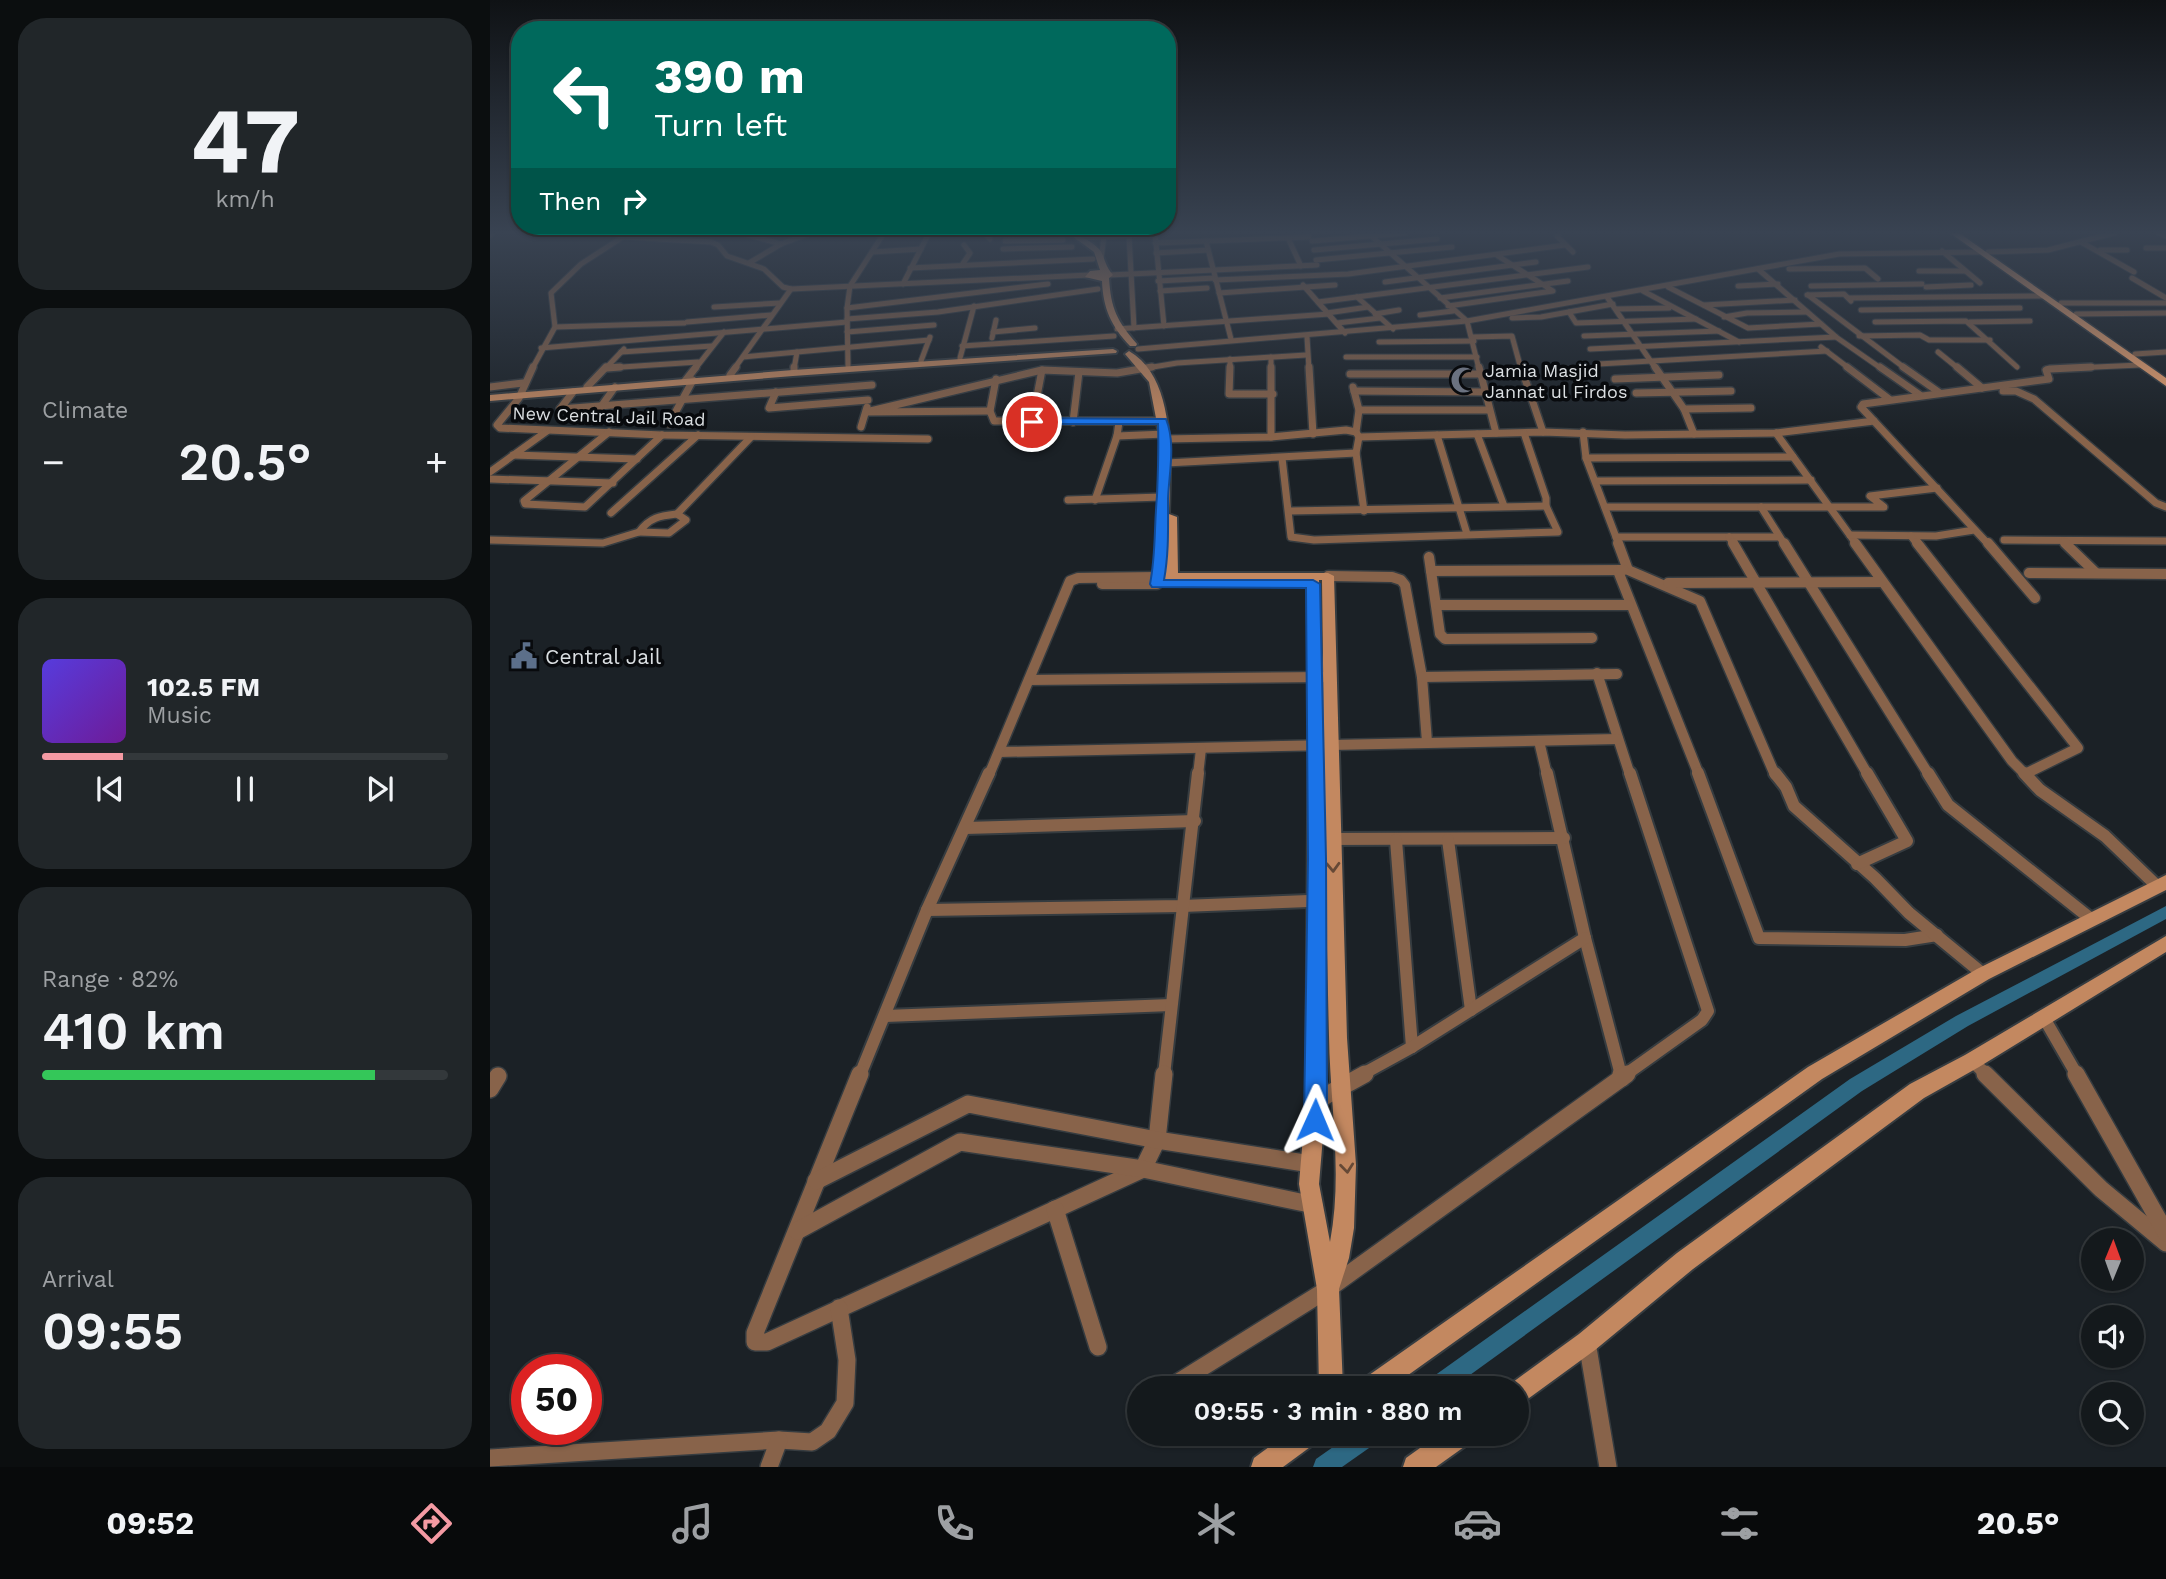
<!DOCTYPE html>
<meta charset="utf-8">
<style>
:root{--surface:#14191c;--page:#212629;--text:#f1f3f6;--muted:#9da0a3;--line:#33383b;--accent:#f49aa3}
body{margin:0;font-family:"Work Sans",sans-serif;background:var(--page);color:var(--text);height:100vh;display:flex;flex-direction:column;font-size:26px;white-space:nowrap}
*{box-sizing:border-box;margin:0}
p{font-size:23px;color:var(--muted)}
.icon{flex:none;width:38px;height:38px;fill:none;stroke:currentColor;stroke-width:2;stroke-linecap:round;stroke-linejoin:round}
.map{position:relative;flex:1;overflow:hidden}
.side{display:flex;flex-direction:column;gap:18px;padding:18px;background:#0b0e0f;width:490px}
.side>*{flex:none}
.top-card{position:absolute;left:21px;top:21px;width:665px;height:214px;border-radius:28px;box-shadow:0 2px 5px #0004,0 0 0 2px var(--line);background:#00695c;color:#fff;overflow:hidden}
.needle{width:46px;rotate:1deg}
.tools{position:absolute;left:1591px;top:1228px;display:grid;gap:14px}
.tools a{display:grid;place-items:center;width:63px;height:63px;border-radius:50%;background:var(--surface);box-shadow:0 2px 5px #0004,0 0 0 2px var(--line);font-size:35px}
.speed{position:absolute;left:21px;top:1354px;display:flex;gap:14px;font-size:35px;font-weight:700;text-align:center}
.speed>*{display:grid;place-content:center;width:91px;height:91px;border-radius:50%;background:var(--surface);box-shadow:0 2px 5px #0004,0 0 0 2px var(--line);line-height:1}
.speed .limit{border:10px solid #d22;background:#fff;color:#111}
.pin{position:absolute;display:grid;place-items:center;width:60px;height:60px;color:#fff;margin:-30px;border:4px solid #fff;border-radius:50%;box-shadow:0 2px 7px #0007}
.me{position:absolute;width:77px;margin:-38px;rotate:1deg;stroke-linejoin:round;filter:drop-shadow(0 0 5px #0008)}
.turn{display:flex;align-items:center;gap:24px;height:147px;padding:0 28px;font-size:32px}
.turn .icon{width:91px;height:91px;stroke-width:2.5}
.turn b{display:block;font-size:49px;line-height:60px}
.then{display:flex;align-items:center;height:66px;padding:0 28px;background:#0003;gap:14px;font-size:26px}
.big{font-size:52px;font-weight:600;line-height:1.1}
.side .tile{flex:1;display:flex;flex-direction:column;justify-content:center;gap:10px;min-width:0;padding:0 24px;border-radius:28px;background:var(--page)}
.side .dial{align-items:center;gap:0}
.dial b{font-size:91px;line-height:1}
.song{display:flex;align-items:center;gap:21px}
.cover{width:84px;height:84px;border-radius:10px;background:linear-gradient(135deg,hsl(250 70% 55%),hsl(280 70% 35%))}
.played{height:7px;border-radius:4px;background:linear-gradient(90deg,var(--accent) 20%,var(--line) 20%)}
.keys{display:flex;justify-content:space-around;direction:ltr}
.heat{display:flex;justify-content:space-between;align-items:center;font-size:38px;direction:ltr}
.charge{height:10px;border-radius:5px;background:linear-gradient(90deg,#34c759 82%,var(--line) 0)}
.trip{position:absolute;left:637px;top:1376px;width:402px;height:70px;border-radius:35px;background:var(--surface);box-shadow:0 2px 5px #0004,0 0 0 2px var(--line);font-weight:600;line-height:70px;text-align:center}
.menu{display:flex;height:112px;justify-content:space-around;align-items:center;background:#080a0b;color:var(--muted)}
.menu .icon{width:49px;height:49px}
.menu .active{color:var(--accent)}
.menu b{font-size:32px;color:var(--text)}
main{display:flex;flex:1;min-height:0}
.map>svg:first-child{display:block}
</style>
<main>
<section class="side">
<div class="tile dial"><b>47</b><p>km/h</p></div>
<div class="tile"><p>Climate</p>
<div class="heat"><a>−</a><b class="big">20.5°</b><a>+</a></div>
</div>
<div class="tile">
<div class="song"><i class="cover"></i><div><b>102.5 FM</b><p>Music</p></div></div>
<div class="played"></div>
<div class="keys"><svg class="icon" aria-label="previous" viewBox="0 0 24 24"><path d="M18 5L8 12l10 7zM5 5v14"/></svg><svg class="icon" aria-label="pause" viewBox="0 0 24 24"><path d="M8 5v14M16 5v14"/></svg><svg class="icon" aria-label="next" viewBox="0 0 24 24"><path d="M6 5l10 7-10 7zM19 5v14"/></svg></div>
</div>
<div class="tile"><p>Range · 82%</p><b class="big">410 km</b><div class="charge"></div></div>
<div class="tile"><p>Arrival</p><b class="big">09:55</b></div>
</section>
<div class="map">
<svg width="1676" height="1467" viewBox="0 0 1676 1467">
<rect width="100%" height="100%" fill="#1b2126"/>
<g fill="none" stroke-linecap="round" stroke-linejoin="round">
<g fill="#2d6883" fill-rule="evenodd">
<polygon points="1676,906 1676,919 1478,1026 1372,1091 962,1388 934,1388 937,1381 1360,1079 1466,1016"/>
<polygon points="863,1433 892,1433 889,1441 852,1467 823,1467 826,1459"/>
</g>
<g stroke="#363c40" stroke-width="7">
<g id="street-far4">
<polyline points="251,233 291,244"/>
<polyline points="495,233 500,239"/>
<polyline points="665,233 674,326"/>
<polyline points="878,233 977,321 989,369"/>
<polyline points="1069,233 1067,236 1083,252"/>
<polyline points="1669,233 1676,236"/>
<polyline points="0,235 2,233"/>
<polyline points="639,235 644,328"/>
<polyline points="133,237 221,242 228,245 237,256 274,269 293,287 301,289 599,275"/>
<polyline points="588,238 665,234"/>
<polyline points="798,238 811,266"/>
<polyline points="515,241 573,240"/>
<polyline points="716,241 741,339"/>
<polyline points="822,241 915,233"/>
<polyline points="1591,242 1644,272"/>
<polyline points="665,243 819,237"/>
<polyline points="1656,248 1676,248"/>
<polyline points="513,249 582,247"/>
<polyline points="824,250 947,239"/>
<polyline points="1610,250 1637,250"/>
<polyline points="1452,251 1490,283"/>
<polyline points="382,252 431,249"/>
<polyline points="1498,252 1558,250 1624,233"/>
<polyline points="666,253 718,250"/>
<polyline points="611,260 614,236"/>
<polyline points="826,260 962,247"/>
<polyline points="259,263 291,244 321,233"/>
<polyline points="472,265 480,253 474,245"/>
<polyline points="420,268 603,259"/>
<polyline points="1268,269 1346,337 1392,369"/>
<polyline points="1299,269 1375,268 1388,279"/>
<polyline points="1429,271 1475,271"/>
<polyline points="619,275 827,265"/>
<polyline points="1642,278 1676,298"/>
<polyline points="725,280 858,274 1075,245"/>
<polyline points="668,281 725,278"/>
<polyline points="895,282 1046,262"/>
<polyline points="413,284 439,233"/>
<polyline points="813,285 855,333"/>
<polyline points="1248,286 1288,284"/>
<polyline points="1321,286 1432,284"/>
<polyline points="1178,287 1258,328 1331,324"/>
<polyline points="1436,287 1481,285"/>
<polyline points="670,291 717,288"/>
<polyline points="1153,291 1249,342"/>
<polyline points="729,293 845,285"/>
<polyline points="1317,295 1354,294 1361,301"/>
<polyline points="1318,295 1416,369"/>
<polyline points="867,297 903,329"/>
<polyline points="1117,297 1166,369"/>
<polyline points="950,298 1078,281"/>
<polyline points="1359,298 1552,296"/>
<polyline points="828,302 1098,267"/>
<polyline points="1571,303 1676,303"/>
<polyline points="1214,305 1305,300"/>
<polyline points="958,306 1063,291 1008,256"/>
<polyline points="224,307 290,303"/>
<polyline points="357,308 558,284"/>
<polyline points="1126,309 1179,308"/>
<polyline points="1371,310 1530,308"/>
<polyline points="1079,312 1086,323 1206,319"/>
<polyline points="837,313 878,307"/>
<polyline points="885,314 909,310"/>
<polyline points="1586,314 1676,313"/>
<polyline points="930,315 963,311"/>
<polyline points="1234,317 1257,313 1317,312"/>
<polyline points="1022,318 1051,317 1123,304"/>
<polyline points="357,319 448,312 608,289"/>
<polyline points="197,322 281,315"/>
<polyline points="1385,322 1476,321 1527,367"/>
<polyline points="1480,322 1540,321"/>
<polyline points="847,323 890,318"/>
<polyline points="65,327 194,323"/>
<polyline points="627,329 839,314"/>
<polyline points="357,332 444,325"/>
<polyline points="503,332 545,328"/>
<polyline points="1094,336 1229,331"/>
<polyline points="1369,336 1430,335 1439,340 1500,340"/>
<polyline points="817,337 819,369"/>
<polyline points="983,337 1022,336 1031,369"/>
<polyline points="502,338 506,320"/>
<polyline points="889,342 984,341"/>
<polyline points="472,346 624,336"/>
<polyline points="1331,347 1360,369"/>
<polyline points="51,348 357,322"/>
<polyline points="648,349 977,321 1349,254 1490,252"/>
<polyline points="1100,349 1346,337"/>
<polyline points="131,352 222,346"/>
<polyline points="307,352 439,340"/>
<polyline points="1448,352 1469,369"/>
<polyline points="1645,354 1676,352"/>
<polyline points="253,357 307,352 304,369"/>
<polyline points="781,357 781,369"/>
<polyline points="856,357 987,357"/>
<polyline points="470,358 484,306"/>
<polyline points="431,361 440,337"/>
<polyline points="1108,364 1337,351"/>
<polyline points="358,366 357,308 360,286 394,233"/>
<polyline points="117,368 208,362"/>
<polyline points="42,369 65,327 61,293 91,264 139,233"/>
<polyline points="115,369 134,349"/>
<polyline points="205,369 234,332"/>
<polyline points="244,369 301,289"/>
<polyline points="651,369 687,363 816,355"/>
<polyline points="740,369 740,359"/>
<polyline points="1562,369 1650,365"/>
</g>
</g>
<g stroke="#363c40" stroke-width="10">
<g id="street-far3">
<polyline points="43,367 29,398 7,425 10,428 172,435 438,439"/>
<polyline points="740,367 739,394 783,394"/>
<polyline points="781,367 781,437"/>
<polyline points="819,367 823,434"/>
<polyline points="989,367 1006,433"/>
<polyline points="1031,367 1053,432"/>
<polyline points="1165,367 1194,409 1204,434"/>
<polyline points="1357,367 1399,399"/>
<polyline points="1390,367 1430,395"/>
<polyline points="1413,367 1450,393"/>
<polyline points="1467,367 1492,388"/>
<polyline points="117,368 130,367"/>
<polyline points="304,370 304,367"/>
<polyline points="860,374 990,374"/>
<polyline points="240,375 246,367"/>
<polyline points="506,379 500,411 504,421 673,421"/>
<polyline points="1125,379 1229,375"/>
<polyline points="195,381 206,367"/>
<polyline points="0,387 33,383"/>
<polyline points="97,387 116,367"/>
<polyline points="863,387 869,410 866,432"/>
<polyline points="864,391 996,392"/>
<polyline points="1513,391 1526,391 1544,399 1666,503 1676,507"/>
<polyline points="286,392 279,408 378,400"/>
<polyline points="1146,393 1241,391"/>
<polyline points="110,408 125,387"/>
<polyline points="70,409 382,385"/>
<polyline points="70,409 83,392"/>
<polyline points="1194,409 1261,408"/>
<polyline points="869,410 999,410"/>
<polyline points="500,411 376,412 552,370 627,373 662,367"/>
<polyline points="542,422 552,370"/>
<polyline points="583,422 589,372"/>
<polyline points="179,424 203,380"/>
<polyline points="371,427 377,407"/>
<polyline points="119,432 34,501 35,504 95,507 172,435"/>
<polyline points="1093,432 1096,458 1129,545"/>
<polyline points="1286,433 1367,545"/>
<polyline points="987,434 1014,506"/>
<polyline points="947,435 977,534"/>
<polyline points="627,436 675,434"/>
<polyline points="869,437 1053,432 1135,435 1286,433 1384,421"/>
<polyline points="675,439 781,437 856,430 866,432 869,437 866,453 874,511"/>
<polyline points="23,455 147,459"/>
<polyline points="792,458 801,537 824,540 1068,532 1056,506 1056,498 1034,433"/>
<polyline points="1096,458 1303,457"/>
<polyline points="676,463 866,453"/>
<polyline points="0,472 57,431"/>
<polyline points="0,479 123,483"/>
<polyline points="1106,481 1321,480"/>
<polyline points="578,500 672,497"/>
<polyline points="605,500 627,436 629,422"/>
<polyline points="1115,507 1394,507 1380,496 1447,488"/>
<polyline points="1271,507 1295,545"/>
<polyline points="800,511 1056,506"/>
<polyline points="121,513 208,435"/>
<polyline points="187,514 261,437"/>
<path d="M 187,514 L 196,520 L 179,533 L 149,532 C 160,517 170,516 187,514 Z"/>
<polyline points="1360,535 1446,536 1484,530"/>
<polyline points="1421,536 1428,545"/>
<polyline points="1126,537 1289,537"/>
<polyline points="1239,537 1244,545"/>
<polyline points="0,540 113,543 149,532"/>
<polyline points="1514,540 1676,541"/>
<polyline points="1573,541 1577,545"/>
<polyline points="1499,545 1371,407 1373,404 1559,379 1556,370 1560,369 1601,367"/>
</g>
</g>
<g stroke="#363c40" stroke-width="13">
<g id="street-far2">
<polyline points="1128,543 1138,570 1210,601 1285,775"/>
<polyline points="1243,543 1378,775"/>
<polyline points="1294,543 1439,775"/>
<polyline points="1365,543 1522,761 1536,775"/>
<polyline points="1427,543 1588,748 1535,774"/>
<polyline points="1498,543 1545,598"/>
<polyline points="1575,543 1606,573"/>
<polyline points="939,557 950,634 955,639 1102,638"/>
<polyline points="941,571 1134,570"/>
<polyline points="1128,571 1209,775"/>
<polyline points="1539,573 1676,574"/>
<polyline points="838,576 902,577 911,580 915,585 932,677 937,742"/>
<polyline points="1178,583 1392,582"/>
<polyline points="612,584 667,584"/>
<polyline points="947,605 1139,605"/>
<polyline points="1107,673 1140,775"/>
<polyline points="932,677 1127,674"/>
<polyline points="539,680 834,677"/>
<polyline points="1049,741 1057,775"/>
<polyline points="509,752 1128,739"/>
<polyline points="499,775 580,581 588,578 668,577"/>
<polyline points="708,775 711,749"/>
</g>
</g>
<g stroke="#363c40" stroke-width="16">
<g id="street-far1">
<polyline points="1057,773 1095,938 1131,1075"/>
<polyline points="1208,773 1269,938 1415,940 1447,935"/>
<polyline points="1285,773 1296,787 1304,806 1385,878 1419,913 1493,974"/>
<polyline points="1438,773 1458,805 1601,919"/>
<polyline points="1534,773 1550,790 1615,836 1667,886"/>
<polyline points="475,828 705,821"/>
<polyline points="837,839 1074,838"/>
<polyline points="906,840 922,1047"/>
<polyline points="958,840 981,1010"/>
<polyline points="1367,864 1417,841 1377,773"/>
<polyline points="437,910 692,906 844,900"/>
<polyline points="395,1016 681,1005"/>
<polyline points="1554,1018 1587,1075"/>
<polyline points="1482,1061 1497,1075"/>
<polyline points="370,1075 437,910 499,773"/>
<polyline points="674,1075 708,773"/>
<polyline points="871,1075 922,1047 1095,938"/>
<polyline points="1135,1075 1212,1020 1218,1011 1140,773"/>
</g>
</g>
<g stroke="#363c40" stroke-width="20">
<g id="street">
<polyline points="370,1074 265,1333 265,1342 277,1342 653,1169 667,1140 674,1074"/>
<polyline points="1131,1074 1132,1078"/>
<polyline points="1495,1074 1611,1189 1676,1243"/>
<polyline points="1586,1074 1676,1233"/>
<polyline points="0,1089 8,1076"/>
<polyline points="826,1101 875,1074"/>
<polyline points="326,1181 478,1104 667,1140 821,1164"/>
<polyline points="565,1209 608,1347"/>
<polyline points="307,1231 470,1142 653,1169 824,1205"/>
<polyline points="1097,1342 1118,1467"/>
<polyline points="679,1388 838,1289 1137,1074"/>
<polyline points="0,1458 289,1440 322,1442 338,1431 355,1403 357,1360 349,1308"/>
<polyline points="279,1467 289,1440"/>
</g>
</g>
<g stroke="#363c40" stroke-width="4">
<g id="secondary">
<path d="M 578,233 C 588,233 602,242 609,249 C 615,256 614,265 623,275 L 619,278 C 621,309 627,321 647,344 L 646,346 L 640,346 C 621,326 613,308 612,281 L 595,277 L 600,271 L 610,270 L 604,252 Z"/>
<polygon points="623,349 627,351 626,353 303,376 0,401 0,395 303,370"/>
<path d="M 639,351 C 688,379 680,466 679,514 L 687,517 L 688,573 L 838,573 L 844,576 L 857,1038 L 866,1165 L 864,1228 L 859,1258 L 849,1289 L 853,1388 L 829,1388 L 827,1289 L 809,1184 L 816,1101 L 819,677 L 817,580 L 688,580 L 686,586 L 678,586 L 676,580 L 673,580 L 671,584 L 663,584 L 661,582 L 667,555 L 670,439 L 659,382 L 635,354 ZM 829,580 L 832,580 C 834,732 835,884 839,1036 C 840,1104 853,1174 840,1242 L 829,1184 L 836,1101 L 833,677 Z"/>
<polygon points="1676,875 1676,890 1499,979 1332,1079 900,1388 868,1388 872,1380 1318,1067 1487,969"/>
<polygon points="1676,936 1676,952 1489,1067 1434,1098 1203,1269 1105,1350 1035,1401 1027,1405 1027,1388 1017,1388 1019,1385 1089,1334 1187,1253 1420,1084 1475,1055"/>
<polygon points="798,1433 830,1433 827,1442 793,1467 761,1467 764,1458"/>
<polygon points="951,1433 984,1433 981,1442 946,1467 913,1467 916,1458"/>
</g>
</g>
<g stroke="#363c40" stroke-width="3">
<polygon id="primary" points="1460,233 1469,233 1676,378 1676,386"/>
</g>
<use href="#street-far4" stroke="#88634a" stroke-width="5"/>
<use href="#street-far3" stroke="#88634a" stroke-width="7"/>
<use href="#street-far2" stroke="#88634a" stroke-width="10"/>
<use href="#street-far1" stroke="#88634a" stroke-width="12"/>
<use href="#street" stroke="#88634a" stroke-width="17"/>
<use href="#secondary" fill="#c38860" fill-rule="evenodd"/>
<use href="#primary" fill="#f2a570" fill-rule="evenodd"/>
</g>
<defs><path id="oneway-chevron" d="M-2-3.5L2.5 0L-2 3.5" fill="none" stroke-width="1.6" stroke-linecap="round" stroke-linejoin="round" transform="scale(1.75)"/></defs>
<g stroke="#664936">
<use href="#oneway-chevron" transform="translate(843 867) rotate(88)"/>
<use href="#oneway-chevron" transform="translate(857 1168) rotate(84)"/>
</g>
<linearGradient id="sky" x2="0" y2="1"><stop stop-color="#0f1215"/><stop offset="0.53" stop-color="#394352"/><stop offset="1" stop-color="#394352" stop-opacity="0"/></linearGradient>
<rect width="1676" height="439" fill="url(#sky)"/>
<path fill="#1a73e8" stroke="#114b97" stroke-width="2" d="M 542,418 L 676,419 C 686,444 679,473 678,499 C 678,527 679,553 674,580 L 823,580 L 830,584 L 836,859 L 837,1120 L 833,1128 L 825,1131 L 818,1128 L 814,1120 L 818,859 L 816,588 L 662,587 L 660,584 C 666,554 664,527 667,496 C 668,471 669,449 668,424 L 538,424 L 538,419 Z"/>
<defs>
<g id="mosque-bare" transform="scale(2.1)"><path d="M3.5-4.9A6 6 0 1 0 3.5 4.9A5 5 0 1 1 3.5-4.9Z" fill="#6b7280" stroke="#080a0d" stroke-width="2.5" paint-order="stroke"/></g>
<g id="civic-bare" transform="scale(2.1)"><path d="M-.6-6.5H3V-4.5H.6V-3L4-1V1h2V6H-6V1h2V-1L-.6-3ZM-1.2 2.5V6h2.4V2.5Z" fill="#5c6f8a" stroke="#080a0d" stroke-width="2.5" paint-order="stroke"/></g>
</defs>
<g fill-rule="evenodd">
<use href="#mosque-bare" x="974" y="380"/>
<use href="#civic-bare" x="34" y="656"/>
</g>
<g text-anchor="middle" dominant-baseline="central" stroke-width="7" stroke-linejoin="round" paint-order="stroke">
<g font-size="18" fill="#dbdfe2" stroke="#080a0d" text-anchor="start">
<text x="995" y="370">Jamia Masjid<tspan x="995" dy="21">Jannat ul Firdos</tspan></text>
</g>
<g font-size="18" fill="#dbdfe2" stroke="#080a0d">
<text transform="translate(119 416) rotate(2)">New Central Jail Road</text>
</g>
<g font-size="21" fill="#dbdfe2" stroke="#080a0d" text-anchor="start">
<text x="55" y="656">Central Jail</text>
</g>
</g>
</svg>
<div class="tools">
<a><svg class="needle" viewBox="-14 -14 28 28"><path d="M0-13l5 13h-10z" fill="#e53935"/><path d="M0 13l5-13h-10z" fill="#9da0a3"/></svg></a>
<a><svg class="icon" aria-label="sound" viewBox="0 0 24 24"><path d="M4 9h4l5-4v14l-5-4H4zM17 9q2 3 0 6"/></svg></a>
<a><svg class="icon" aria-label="search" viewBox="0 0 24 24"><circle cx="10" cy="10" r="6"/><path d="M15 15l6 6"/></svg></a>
</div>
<div class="speed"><div class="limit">50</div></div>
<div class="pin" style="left:542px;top:422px;background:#d93025"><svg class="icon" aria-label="arrive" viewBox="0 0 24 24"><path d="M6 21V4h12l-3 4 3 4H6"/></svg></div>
<svg class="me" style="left:825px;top:1120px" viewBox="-20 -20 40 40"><path d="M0-17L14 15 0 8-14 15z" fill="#1a73e8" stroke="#fff" stroke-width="4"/></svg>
<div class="trip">09:55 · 3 min · 880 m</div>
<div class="top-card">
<div class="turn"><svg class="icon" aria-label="left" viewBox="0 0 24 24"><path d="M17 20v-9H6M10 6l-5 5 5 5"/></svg><div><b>390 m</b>Turn left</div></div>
<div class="then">Then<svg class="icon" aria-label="right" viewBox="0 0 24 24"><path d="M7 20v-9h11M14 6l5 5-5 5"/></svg></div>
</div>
</div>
</main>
<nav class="menu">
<b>09:52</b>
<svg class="icon active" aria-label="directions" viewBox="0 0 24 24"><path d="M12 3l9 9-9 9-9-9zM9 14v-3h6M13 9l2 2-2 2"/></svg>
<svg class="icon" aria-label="music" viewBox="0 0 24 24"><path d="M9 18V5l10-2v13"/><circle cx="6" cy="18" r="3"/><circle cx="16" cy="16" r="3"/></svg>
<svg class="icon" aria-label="phone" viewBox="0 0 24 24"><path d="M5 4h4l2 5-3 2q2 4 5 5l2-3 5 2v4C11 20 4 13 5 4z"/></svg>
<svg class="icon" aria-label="climate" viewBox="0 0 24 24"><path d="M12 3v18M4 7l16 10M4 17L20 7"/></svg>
<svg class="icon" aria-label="car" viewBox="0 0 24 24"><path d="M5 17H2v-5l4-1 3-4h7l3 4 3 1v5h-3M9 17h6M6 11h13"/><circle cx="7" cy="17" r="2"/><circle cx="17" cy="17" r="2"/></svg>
<svg class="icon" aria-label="filters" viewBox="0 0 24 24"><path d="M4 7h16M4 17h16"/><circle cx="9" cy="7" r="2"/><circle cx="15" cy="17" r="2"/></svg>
<b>20.5°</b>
</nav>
